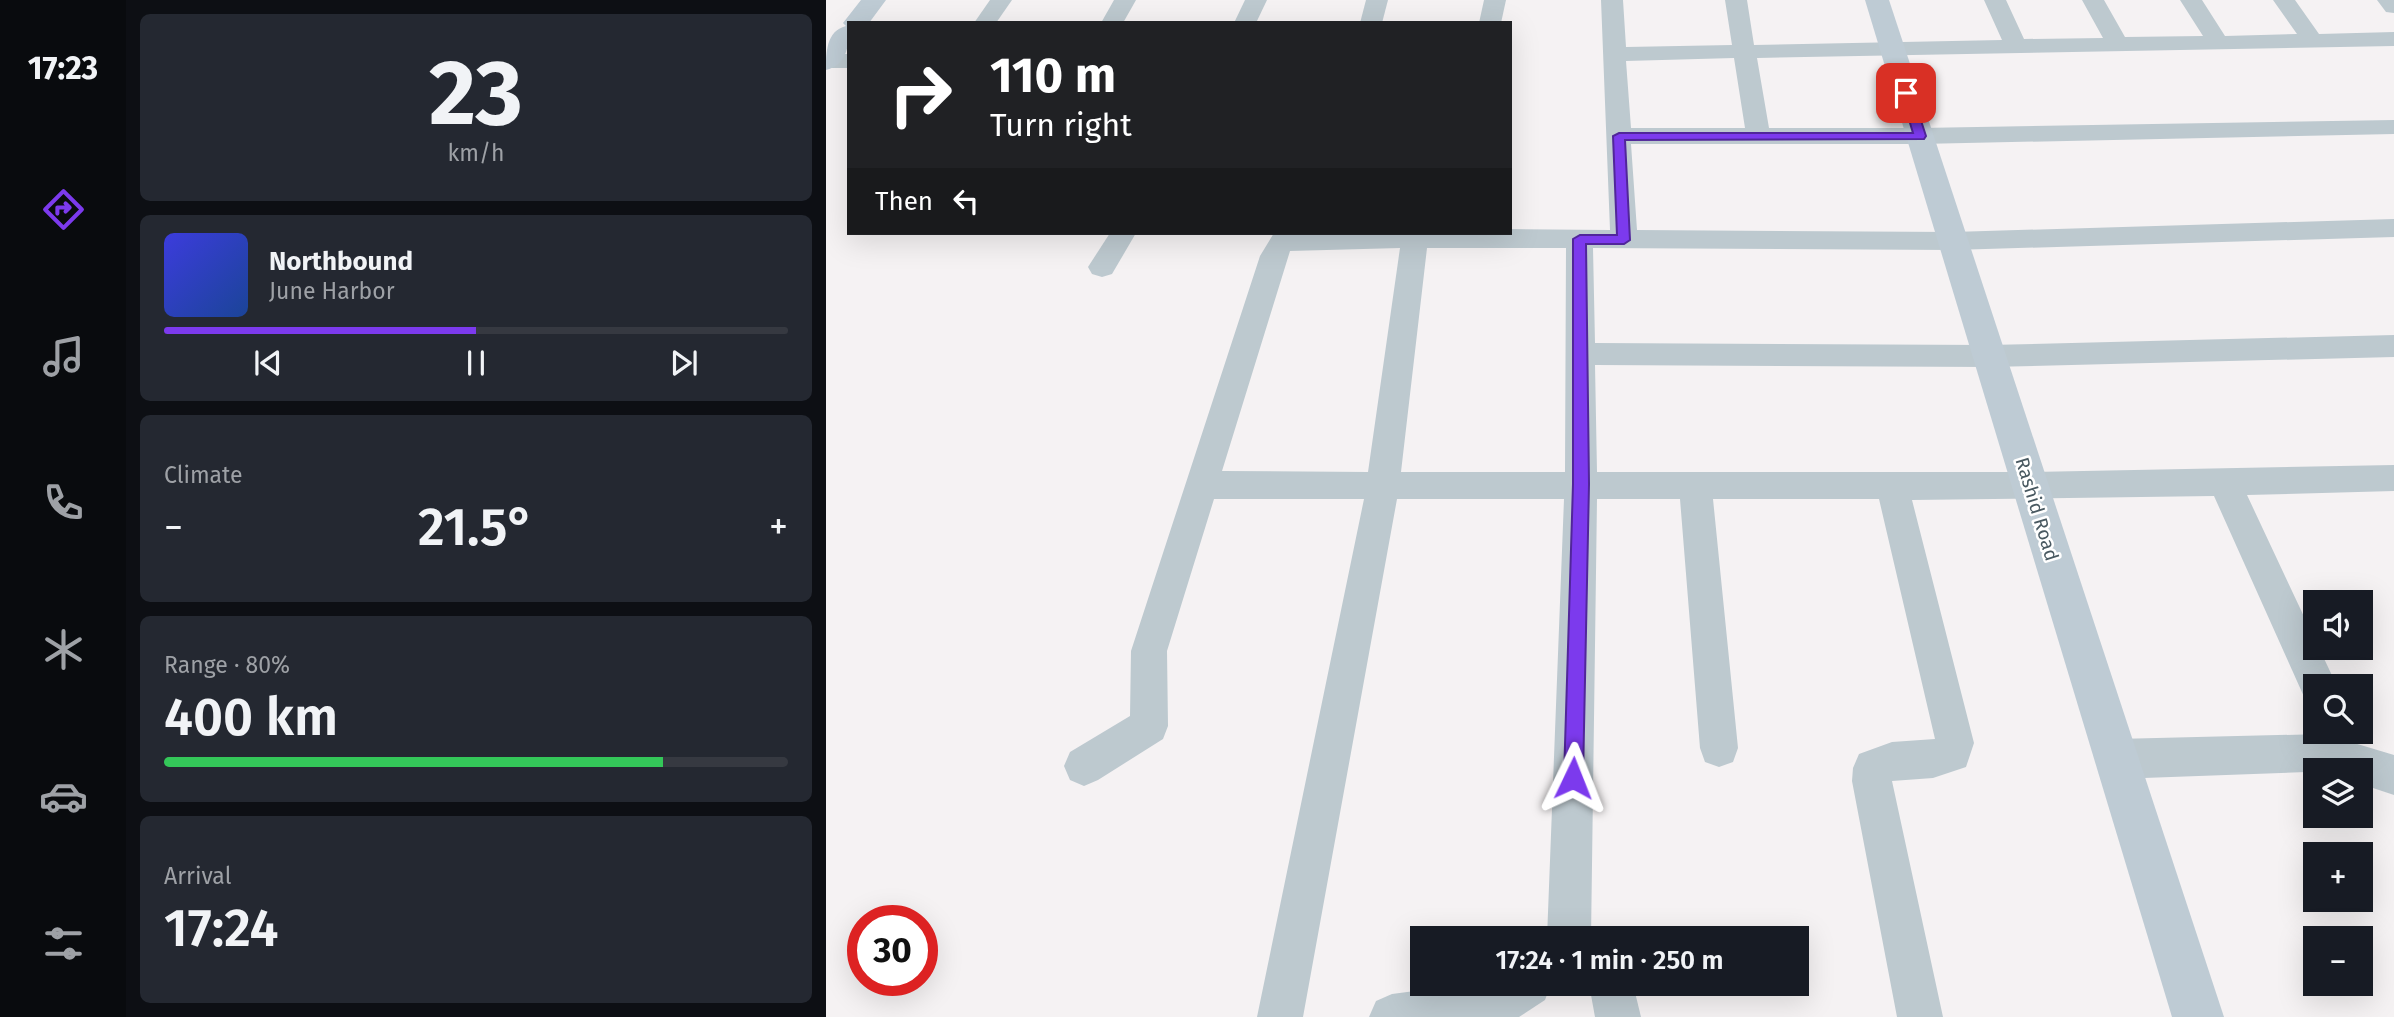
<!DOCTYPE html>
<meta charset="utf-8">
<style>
:root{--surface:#171b24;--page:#242831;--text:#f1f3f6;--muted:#9ea1a6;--line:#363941;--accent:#7c3aed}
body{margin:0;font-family:"Fira Sans",sans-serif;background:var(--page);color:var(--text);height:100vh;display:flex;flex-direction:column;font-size:26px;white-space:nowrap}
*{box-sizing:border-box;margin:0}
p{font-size:23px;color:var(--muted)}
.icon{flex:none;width:38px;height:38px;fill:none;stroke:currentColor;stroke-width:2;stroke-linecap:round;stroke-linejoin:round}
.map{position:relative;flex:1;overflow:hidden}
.sheet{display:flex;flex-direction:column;gap:14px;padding:14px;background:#0d0f14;width:700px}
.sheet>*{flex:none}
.top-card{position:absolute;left:21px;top:21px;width:665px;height:214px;border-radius:0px;box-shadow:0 7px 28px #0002;background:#202124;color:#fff;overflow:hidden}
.buttons{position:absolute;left:1477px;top:590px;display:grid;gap:14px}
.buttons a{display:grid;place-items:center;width:70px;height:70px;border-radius:0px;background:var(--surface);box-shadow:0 7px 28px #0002;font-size:35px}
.speed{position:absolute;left:21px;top:905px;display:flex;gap:14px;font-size:35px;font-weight:700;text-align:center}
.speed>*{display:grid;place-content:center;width:91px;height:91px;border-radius:50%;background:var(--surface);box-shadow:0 7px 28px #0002;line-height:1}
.speed .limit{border:10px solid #d22;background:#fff;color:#111}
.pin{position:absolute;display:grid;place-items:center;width:60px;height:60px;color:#fff;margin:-30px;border-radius:14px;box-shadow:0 4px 10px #0006}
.me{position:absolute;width:77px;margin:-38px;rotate:2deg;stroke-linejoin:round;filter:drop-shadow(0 0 5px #0008)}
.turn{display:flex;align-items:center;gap:24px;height:147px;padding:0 28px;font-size:32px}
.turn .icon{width:91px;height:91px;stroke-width:2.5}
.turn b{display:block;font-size:49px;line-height:60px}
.then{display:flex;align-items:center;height:66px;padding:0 28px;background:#0003;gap:14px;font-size:26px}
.big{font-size:52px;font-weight:600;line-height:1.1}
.sheet .widget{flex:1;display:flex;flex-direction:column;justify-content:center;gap:10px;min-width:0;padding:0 24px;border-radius:10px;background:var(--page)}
.sheet .dial{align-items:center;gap:0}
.dial b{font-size:91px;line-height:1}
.song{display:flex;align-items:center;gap:21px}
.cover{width:84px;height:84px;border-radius:10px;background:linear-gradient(135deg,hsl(240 70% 55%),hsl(220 70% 35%))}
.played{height:7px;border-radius:4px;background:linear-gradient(90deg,var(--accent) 50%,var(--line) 50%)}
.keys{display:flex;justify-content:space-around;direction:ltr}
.heat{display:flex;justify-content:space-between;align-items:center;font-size:38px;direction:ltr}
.charge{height:10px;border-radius:5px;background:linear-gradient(90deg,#34c759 80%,var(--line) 0)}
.trip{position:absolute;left:584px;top:926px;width:399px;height:70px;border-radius:0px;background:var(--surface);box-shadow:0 7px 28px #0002;font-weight:600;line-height:70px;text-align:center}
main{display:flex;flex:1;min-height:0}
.menu{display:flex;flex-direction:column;width:126px;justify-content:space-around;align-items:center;background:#090b0e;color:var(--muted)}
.menu .icon{width:49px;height:49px}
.menu .selected{color:var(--accent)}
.menu b{font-size:32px;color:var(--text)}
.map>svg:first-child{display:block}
</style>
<main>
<nav class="menu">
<b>17:23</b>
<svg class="icon selected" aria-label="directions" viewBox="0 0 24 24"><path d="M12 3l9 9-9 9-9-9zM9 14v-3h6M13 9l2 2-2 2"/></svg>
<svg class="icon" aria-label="music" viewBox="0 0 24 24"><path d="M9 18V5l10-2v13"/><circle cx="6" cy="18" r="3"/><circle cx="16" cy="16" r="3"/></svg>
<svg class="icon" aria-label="phone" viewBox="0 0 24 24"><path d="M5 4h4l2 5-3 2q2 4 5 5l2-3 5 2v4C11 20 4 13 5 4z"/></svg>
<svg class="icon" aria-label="climate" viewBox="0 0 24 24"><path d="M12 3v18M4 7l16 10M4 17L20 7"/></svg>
<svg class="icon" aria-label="car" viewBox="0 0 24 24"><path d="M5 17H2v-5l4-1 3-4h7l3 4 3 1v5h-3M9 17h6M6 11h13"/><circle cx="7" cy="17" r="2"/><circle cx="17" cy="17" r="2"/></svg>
<svg class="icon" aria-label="filters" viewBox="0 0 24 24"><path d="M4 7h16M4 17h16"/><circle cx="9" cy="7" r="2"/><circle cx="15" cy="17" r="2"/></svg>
</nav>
<section class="sheet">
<div class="widget dial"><b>23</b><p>km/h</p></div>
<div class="widget">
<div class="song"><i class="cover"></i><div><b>Northbound</b><p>June Harbor</p></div></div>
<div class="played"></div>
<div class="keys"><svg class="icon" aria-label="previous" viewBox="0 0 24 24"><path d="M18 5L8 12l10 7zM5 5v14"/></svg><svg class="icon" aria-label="pause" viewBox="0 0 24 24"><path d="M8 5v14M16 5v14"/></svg><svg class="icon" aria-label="next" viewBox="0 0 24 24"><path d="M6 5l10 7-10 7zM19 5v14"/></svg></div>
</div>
<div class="widget"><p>Climate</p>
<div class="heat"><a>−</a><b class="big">21.5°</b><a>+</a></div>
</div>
<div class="widget"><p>Range · 80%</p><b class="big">400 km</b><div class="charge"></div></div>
<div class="widget"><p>Arrival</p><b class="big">17:24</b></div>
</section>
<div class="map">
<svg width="1568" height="1017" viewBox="0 0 1568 1017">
<rect width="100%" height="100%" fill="#f5f2f3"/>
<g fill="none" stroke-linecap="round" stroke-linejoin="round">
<g fill="#bdc9cf" fill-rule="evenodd">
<polygon points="164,0 186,0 170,23 148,23"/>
<polygon points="288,0 310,0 297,23 275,23"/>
<polygon points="419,0 441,0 430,23 408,23"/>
<polygon points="540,0 562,0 556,23 534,23"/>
<polygon points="658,0 680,0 675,23 653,23"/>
<path d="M 775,0 L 797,0 L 800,47 L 906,45 L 899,0 L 921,0 L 928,45 L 1176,40 L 1158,0 L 1180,0 L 1198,39 L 1277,38 L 1256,0 L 1278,0 L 1299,37 L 1377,36 L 1354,0 L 1376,0 L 1399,36 L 1471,34 L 1447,0 L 1469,0 L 1493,34 L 1568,32 L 1568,46 L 931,58 L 943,128 L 1094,128 L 1568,120 L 1568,134 L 1094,144 L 805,144 L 811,230 L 1127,232 L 1568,219 L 1568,237 L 1127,250 L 767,248 L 769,343 L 1163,345 L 1568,335 L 1568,357 L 1163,367 L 769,365 L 771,472 L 1204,472 L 1568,465 L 1568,491 L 1421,495 L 1489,640 L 1489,648 L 1493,648 L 1511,686 L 1489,686 L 1489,703 L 1479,699 L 1388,496 L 1086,500 L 1148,743 L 1140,767 L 1107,778 L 1066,781 L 1117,1017 L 1071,1017 L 1026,781 L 1027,768 L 1033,754 L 1066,742 L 1109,739 L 1053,499 L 887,499 L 912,748 L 907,762 L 893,767 L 879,762 L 874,748 L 854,499 L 771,499 L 765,938 L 721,938 L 738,499 L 571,499 L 477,1017 L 431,1017 L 538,499 L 388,499 L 341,651 L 342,726 L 337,739 L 272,780 L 258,786 L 244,780 L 238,766 L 244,752 L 304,716 L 305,651 L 434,256 L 448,233 L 684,233 L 684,229 L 784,230 ZM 908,58 L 919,128 L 805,128 L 800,61 ZM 574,248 L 542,472 L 396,471 L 464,251 ZM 601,248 L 740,248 L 739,472 L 575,472 Z"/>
<polygon points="1551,0 1568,0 1568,13 1560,12"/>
<polygon points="1,54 23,54 23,68 0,68"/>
<polygon points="284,233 310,233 286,274 276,277 266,274 262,267"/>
<polygon points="1498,734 1568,755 1568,795 1535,784 1535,770 1290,779 1276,773 1270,759 1276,745 1290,739"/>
<polygon points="642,984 725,984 719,1000 693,1017 543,1017 550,1001 566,994"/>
<polygon points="763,984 807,984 815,1017 769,1017"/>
</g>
<g fill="#becbd4" fill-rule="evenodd">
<path d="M 35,0 L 60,0 L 43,23 L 23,23 C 23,43 23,64 0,70 C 0,53 0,31 20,26 L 17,23 Z"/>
<polygon points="1039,0 1063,0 1398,1017 1346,1017"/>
</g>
</g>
<polygon fill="#7c3aed" stroke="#51269a" stroke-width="2" points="1080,90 1086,93 1100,136 1098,139 799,140 804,240 798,244 760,244 763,484 757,778 754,784 747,787 741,784 738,778 747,484 747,239 754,235 791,235 787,136 793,133 1087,133 1075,93"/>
<g text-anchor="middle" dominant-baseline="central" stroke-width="5" stroke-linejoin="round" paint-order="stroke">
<g font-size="19" fill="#495961" stroke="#fff">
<text transform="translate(1211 509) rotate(73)">Rashid Road</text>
</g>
</g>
</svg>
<div class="buttons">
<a><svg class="icon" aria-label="sound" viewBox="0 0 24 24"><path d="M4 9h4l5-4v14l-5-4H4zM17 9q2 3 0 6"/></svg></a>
<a><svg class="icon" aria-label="search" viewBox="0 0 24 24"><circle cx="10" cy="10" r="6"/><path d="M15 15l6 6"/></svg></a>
<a><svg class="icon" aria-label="layers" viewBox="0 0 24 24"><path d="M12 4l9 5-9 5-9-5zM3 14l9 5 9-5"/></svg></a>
<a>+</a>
<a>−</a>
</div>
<div class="speed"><div class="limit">30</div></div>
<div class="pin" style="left:1080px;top:93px;background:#d93025"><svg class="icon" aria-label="arrive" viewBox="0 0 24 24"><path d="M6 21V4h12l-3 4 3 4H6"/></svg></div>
<svg class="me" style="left:747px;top:778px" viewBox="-20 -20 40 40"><path d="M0-17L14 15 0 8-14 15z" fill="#7c3aed" stroke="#fff" stroke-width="4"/></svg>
<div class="trip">17:24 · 1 min · 250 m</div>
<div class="top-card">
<div class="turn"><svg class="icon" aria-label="right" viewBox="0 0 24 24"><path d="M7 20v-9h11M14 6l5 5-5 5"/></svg><div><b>110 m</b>Turn right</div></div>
<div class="then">Then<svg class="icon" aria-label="left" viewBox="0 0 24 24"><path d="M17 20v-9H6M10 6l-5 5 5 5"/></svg></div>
</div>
</div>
</main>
